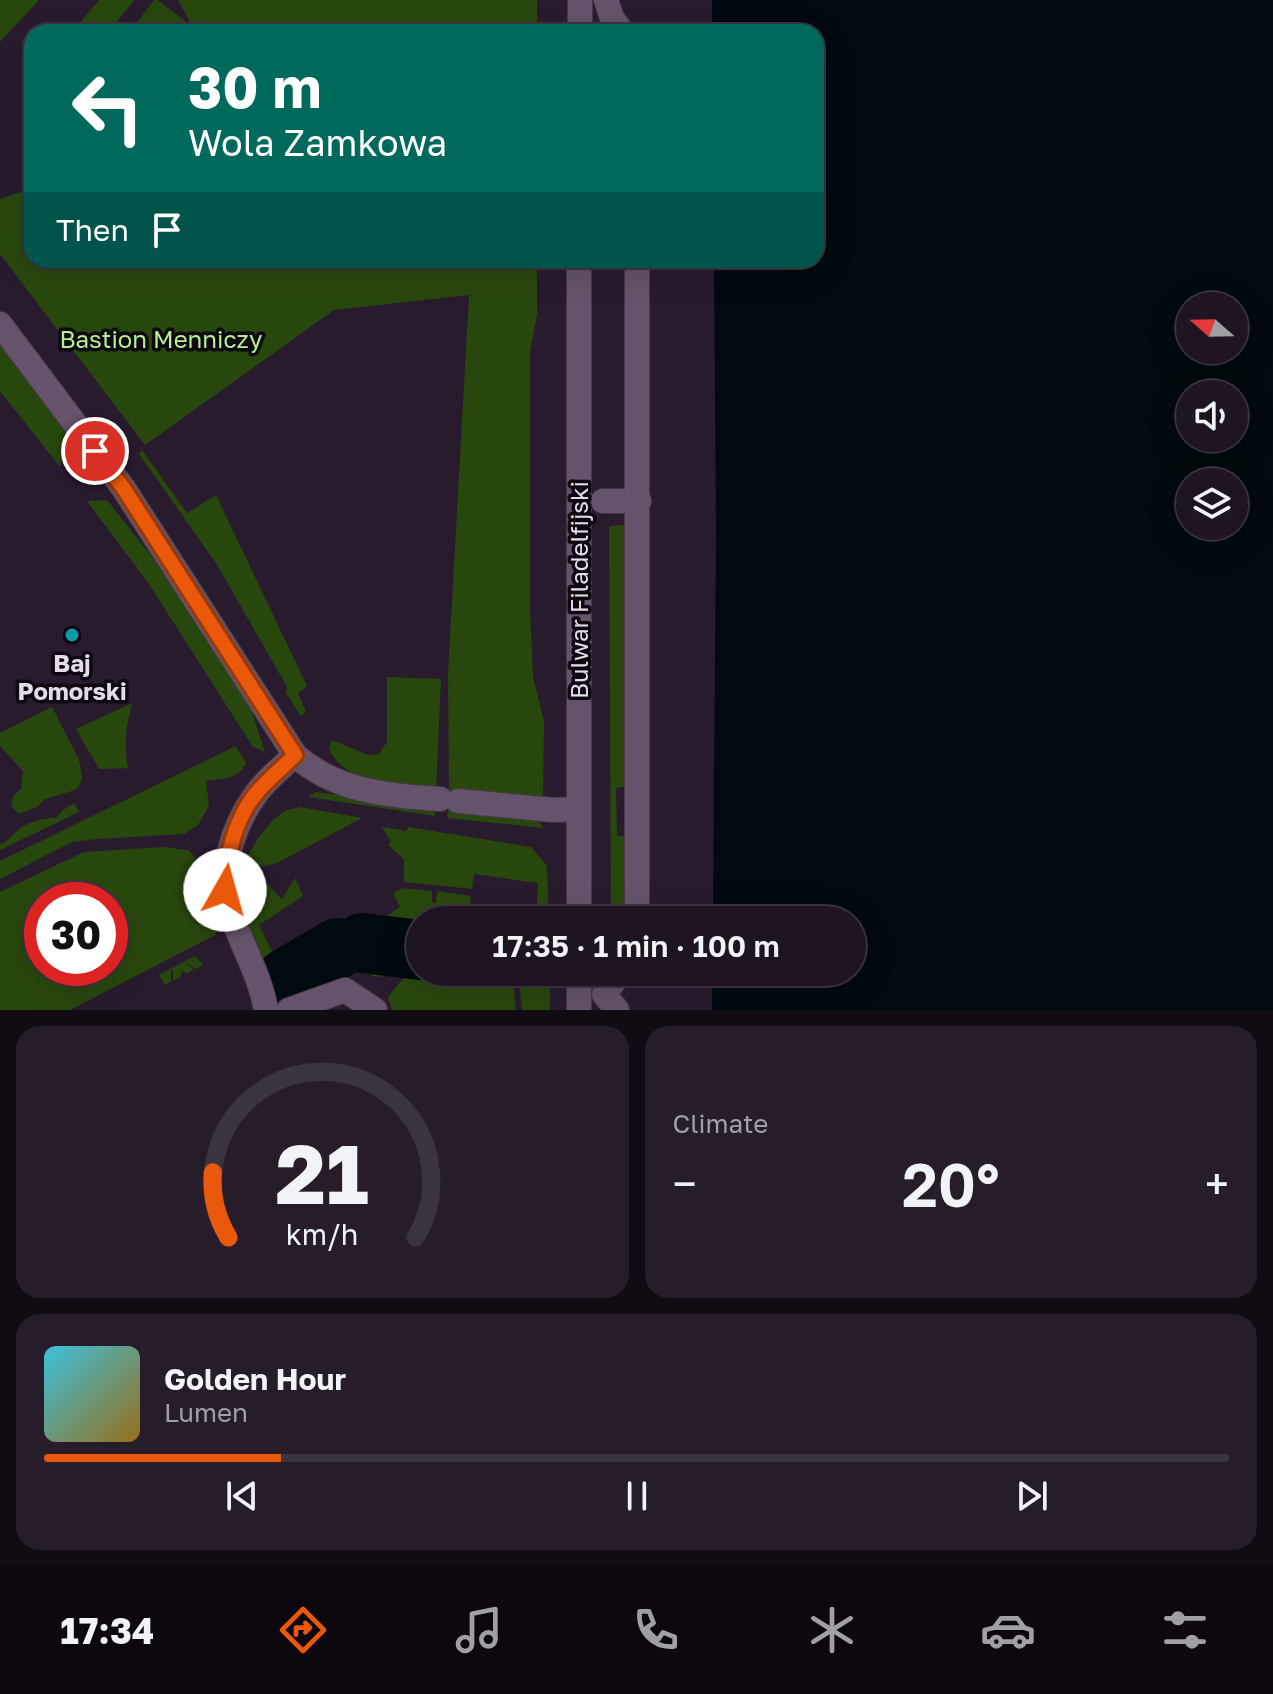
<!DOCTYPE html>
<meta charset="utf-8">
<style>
:root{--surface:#1f1422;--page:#271d2a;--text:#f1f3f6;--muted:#a19ea5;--line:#3c3340;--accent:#ea580c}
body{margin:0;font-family:"Golos Text",sans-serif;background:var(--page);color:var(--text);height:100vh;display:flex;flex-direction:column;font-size:30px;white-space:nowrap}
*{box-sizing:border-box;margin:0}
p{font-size:26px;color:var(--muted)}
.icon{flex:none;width:44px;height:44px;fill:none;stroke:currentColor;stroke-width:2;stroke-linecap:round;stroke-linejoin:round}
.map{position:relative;height:1010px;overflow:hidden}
.drawer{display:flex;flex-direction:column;gap:16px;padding:16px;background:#110b13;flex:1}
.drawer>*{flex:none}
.hud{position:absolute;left:24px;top:24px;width:800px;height:244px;border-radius:24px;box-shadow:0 8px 32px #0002,0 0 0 2px var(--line);background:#00695c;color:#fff;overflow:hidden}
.needle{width:52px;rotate:290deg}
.buttons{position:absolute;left:1176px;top:292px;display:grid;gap:16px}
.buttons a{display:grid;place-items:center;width:72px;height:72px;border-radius:50%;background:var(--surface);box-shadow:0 8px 32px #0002,0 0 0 2px var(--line);font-size:40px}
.speed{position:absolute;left:24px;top:882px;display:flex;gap:16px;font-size:40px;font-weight:700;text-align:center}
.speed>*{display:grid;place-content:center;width:104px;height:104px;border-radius:50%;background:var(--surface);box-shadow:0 8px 32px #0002,0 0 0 2px var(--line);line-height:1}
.speed .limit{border:12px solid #d22;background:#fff;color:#111}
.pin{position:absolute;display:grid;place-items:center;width:68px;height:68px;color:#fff;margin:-34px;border:4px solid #fff;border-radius:50%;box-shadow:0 2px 8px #0007}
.me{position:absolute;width:88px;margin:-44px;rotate:7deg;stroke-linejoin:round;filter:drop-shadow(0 0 6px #0008)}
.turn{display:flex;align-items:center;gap:28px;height:168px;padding:0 32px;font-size:36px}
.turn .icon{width:104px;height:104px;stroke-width:2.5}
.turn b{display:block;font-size:56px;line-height:68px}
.then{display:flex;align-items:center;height:76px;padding:0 32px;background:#0003;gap:16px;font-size:30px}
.big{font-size:60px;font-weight:600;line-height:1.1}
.drawer .card{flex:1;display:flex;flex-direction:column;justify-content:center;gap:12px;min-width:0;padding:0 28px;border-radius:24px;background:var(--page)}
.drawer .dial{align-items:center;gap:0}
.dial svg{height:208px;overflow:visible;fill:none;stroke:var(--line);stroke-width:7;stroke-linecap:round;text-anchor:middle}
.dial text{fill:var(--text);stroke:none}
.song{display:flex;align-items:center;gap:24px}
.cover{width:96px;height:96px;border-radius:12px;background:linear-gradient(135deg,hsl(190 70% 55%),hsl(40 70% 35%))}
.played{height:8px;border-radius:4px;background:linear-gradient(90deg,var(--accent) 20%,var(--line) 20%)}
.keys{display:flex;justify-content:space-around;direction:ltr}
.heat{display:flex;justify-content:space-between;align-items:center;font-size:44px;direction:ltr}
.drawer .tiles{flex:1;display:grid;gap:16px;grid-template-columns:1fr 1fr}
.card:last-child{grid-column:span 2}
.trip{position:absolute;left:406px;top:906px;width:460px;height:80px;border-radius:40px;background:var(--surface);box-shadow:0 8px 32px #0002,0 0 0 2px var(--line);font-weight:600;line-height:80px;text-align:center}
.tab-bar{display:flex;height:128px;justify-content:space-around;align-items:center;background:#0c080e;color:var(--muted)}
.tab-bar .icon{width:56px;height:56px}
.tab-bar .active{color:var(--accent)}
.tab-bar b{font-size:36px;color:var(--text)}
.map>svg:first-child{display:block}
</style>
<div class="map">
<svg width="1273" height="1010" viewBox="0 0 1273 1010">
<rect width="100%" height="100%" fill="#291b2e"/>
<g fill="#28470d" fill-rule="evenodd">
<polygon points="0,0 39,0 0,42"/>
<polygon points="99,0 134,0 109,32 72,32"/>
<polygon points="154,0 158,0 199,32 130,32"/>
<polygon points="178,0 537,0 537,32 207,32 190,22"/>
<polygon points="32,188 32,260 537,260 537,315 530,352 530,606 533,677 544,721 543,798 449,793 448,673 469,295 334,310 145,445 0,254 0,199"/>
<polygon points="0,343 70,437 60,467 0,391"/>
<polygon points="142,450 187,513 216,495 307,686 298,693 306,712 301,716 286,693 287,687 216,563 139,454"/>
<polygon points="107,500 152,557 247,697 265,752 253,747 149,584 87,501"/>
<polygon points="626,525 627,786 616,788 617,836 627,836 627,920 611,920 609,526"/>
<path d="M 387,677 L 441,679 L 436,793 C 402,787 345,785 329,749 L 332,740 L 368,755 L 379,754 L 387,742 Z"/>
<path d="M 132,703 C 126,726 124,745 128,768 L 99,769 L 76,729 Z"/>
<polygon points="52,707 79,760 82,777 80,785 75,790 45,799 37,807 19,814 11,806 13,796 21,789 23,771 0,746 0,733"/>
<path d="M 236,746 L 246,763 C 238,780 223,778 206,781 L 209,806 L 198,825 L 184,834 L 98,839 L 72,842 L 0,879 L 0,861 Z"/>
<polygon points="316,792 435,808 435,816 308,797"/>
<path d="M 74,803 L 79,812 L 0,850 L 0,844 C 10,841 13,833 22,827 C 32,821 44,818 56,818 L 63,810 Z"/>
<path d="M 300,807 L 362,818 L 277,863 L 257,868 L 255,877 L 268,884 L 282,899 L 295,878 L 303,896 L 259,925 L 275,958 L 332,928 L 339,929 L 349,926 L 352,932 C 338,956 322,992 292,996 C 288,994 284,992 281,990 C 269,979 237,909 237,893 C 236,868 262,827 282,813 C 287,809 294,809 300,807 Z"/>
<polygon points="448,809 533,816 544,828 447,818"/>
<polygon points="382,827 406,831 408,827 531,847 547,866 549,920 536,920 538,883 474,874 472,889 404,882 404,859 388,845 391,842"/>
<path d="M 162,847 L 188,850 L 194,856 L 218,927 L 215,935 L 70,1010 L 0,1010 L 0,892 L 84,852 ZM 110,900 L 110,968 L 42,968 L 42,900 Z"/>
<polygon points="403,888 432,891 432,903 436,903 437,891 471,896 469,913 498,918 498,920 420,920 420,941 363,933 400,907 393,893"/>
<path d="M 363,952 L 418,964 C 392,971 369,992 359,957 Z"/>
<polygon points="195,956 203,965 196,969 184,962 194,970 187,973 182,971 180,977 173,981 173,968 171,971 171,981 165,985 159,975"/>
<path d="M 420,970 L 420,972 L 458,972 L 513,981 L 516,1010 L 392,1010 L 388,998 C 396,986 406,973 420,970 Z"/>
<polygon points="518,972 550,972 550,1010 522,1010"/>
</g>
<path fill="#010a0e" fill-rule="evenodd" d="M 712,0 L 1273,0 L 1273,1010 L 712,1010 L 712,972 L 852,972 L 852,920 L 713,920 L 716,529 L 714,260 L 816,260 L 816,32 L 712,32 ZM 1190,306 L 1234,306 L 1234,350 L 1190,350 ZM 1190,394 L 1234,394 L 1234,438 L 1190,438 ZM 1190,482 L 1234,482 L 1234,526 L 1190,526 Z"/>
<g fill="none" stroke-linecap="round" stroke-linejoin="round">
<g stroke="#010a0e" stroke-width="60">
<polyline points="362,943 420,950"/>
<polyline points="285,979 338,948"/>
</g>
<g stroke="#443848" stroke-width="26">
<g id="minor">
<polyline points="606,0 612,18 622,32"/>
<polyline points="580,32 580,0"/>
<path d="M 0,324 L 124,489 L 295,755 C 335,791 388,796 440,799"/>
<polyline points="603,501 639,501"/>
<polyline points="458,801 553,810 579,809"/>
<polyline points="579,920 579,260"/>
<polyline points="637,920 637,260"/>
<polyline points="579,972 579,1010"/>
<path d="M 266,1010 C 260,975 241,944 230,911 C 216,875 234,824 256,794 C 266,780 282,767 295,755"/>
<polyline points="289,1010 345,990 375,1010"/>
<polyline points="617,1010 604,994 622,972"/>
</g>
</g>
<use href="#minor" stroke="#64536a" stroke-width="24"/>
</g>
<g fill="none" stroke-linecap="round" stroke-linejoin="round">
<g stroke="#983908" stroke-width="20">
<path id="route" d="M 95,451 L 124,489 L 295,755 C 283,767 270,778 259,790 C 236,815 225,858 225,890"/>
</g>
<use href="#route" stroke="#ea580c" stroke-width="14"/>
</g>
<circle fill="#0f9aa8" stroke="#0e0810" stroke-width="3" cx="72" cy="635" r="8"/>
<g text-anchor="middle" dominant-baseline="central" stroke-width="7" stroke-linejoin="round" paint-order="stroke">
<g font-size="24" fill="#b6ee91" stroke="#0e0810">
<text x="161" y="338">Bastion Menniczy</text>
</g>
<g font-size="24" fill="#e5dbe8" stroke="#0e0810">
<text transform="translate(578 590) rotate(-90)">Bulwar Filadelfijski</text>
</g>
<g font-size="24" font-weight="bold" fill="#e5dbe8" stroke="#0e0810">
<text x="72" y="662">Baj<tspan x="72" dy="28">Pomorski</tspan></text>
</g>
</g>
</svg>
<div class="buttons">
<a><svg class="needle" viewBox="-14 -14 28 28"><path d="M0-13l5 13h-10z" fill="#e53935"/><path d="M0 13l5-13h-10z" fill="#a19ea5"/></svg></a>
<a><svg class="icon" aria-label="sound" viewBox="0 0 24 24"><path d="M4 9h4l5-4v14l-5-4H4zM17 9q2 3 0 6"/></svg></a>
<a><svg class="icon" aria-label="layers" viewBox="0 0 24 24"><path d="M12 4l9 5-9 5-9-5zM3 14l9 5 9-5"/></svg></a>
</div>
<div class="speed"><div class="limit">30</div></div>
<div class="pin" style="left:95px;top:451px;background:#d93025"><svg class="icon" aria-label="arrive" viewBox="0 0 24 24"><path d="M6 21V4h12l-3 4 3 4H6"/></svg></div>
<svg class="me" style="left:225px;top:890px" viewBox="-20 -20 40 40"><circle r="19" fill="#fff"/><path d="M0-13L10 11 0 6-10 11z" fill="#ea580c"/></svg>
<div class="trip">17:35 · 1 min · 100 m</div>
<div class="hud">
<div class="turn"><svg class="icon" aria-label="left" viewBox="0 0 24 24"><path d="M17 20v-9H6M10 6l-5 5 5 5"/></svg><div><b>30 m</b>Wola Zamkowa</div></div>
<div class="then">Then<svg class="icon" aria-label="arrive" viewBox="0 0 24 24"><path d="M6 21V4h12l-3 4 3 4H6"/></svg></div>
</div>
</div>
<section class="drawer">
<div class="tiles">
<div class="card dial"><svg viewBox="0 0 100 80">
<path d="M14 69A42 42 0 1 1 86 69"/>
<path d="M14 69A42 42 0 0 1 8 44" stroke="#ea580c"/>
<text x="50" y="56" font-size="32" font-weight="700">21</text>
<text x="50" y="72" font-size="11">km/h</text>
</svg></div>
<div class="card"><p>Climate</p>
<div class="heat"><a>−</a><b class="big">20°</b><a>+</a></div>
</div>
<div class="card">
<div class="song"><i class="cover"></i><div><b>Golden Hour</b><p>Lumen</p></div></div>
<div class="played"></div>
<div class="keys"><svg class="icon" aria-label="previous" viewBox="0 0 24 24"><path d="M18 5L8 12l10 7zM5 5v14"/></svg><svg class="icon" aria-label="pause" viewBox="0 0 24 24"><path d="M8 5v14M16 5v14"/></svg><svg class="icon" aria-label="next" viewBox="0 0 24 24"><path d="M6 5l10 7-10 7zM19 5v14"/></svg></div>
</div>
</div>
</section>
<nav class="tab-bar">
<b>17:34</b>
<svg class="icon active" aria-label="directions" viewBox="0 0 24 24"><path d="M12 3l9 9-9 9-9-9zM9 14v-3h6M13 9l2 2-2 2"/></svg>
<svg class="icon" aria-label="music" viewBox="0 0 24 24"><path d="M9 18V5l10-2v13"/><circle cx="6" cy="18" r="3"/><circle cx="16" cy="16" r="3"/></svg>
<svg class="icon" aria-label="phone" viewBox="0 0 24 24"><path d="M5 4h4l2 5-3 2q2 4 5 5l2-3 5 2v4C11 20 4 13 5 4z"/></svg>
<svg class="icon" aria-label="climate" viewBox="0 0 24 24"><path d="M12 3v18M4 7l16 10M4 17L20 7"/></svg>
<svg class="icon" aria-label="car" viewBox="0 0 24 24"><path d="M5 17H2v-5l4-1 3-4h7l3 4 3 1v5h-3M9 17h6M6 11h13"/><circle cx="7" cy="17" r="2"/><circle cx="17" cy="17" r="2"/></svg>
<svg class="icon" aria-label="filters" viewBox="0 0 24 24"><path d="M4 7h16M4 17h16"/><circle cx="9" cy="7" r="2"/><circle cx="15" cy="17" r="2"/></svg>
</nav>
